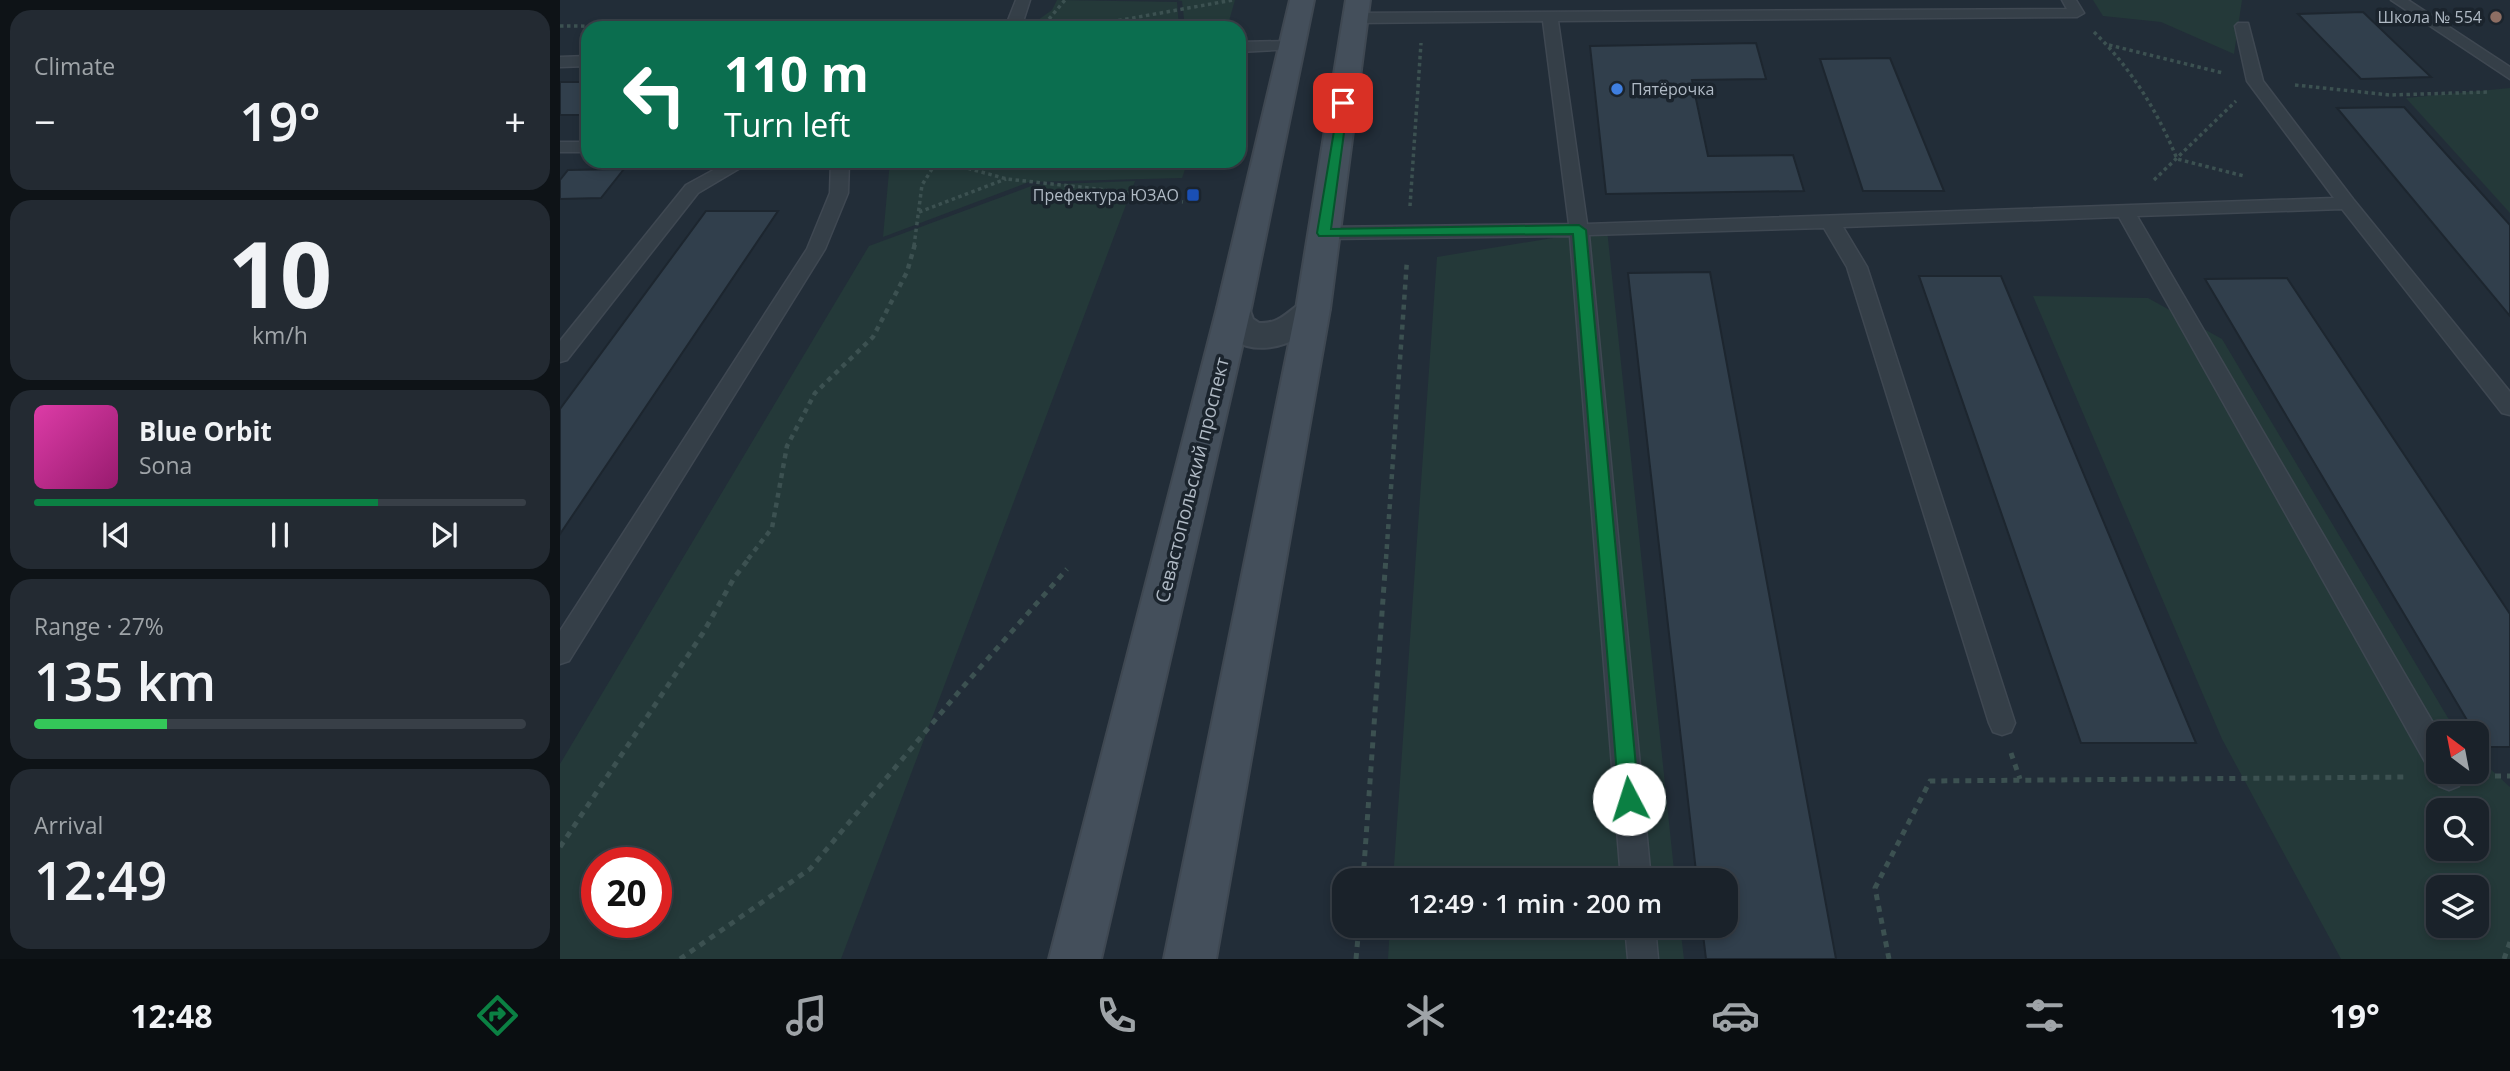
<!DOCTYPE html>
<meta charset="utf-8">
<style>
:root{--surface:#1a222a;--page:#232a32;--text:#f1f3f6;--muted:#9fa4a8;--line:#383f47;--accent:#0b8043}
body{margin:0;font-family:"Open Sans",sans-serif;background:var(--page);color:var(--text);height:100vh;display:flex;flex-direction:column;font-size:26px;white-space:nowrap}
*{box-sizing:border-box;margin:0}
p{font-size:23px;color:var(--muted)}
.icon{flex:none;width:38px;height:38px;fill:none;stroke:currentColor;stroke-width:2;stroke-linecap:round;stroke-linejoin:round}
.map{position:relative;flex:1;overflow:hidden}
.panel{display:flex;flex-direction:column;gap:10px;padding:10px;background:#0e1317;width:560px}
.panel>*{flex:none}
.guide{position:absolute;left:21px;top:21px;width:665px;height:147px;border-radius:21px;box-shadow:0 4px 10px #0003,0 0 0 2px var(--line);background:#0b6e4f;color:#fff;overflow:hidden}
.needle{width:46px;rotate:328deg}
.buttons{position:absolute;left:1866px;top:721px;display:grid;gap:14px}
.buttons a{display:grid;place-items:center;width:63px;height:63px;border-radius:14px;background:var(--surface);box-shadow:0 4px 10px #0003,0 0 0 2px var(--line);font-size:35px}
.speed{position:absolute;left:21px;top:847px;display:flex;gap:14px;font-size:35px;font-weight:700;text-align:center}
.speed>*{display:grid;place-content:center;width:91px;height:91px;border-radius:50%;background:var(--surface);box-shadow:0 4px 10px #0003,0 0 0 2px var(--line);line-height:1}
.speed .limit{border:10px solid #d22;background:#fff;color:#111}
.pin{position:absolute;display:grid;place-items:center;width:60px;height:60px;color:#fff;margin:-30px;border-radius:14px;box-shadow:0 4px 10px #0006}
.me{position:absolute;width:77px;margin:-38px;rotate:355deg;stroke-linejoin:round;filter:drop-shadow(0 0 5px #0008)}
.turn{display:flex;align-items:center;gap:24px;height:147px;padding:0 28px;font-size:32px}
.turn .icon{width:91px;height:91px;stroke-width:2.5}
.turn b{display:block;font-size:49px;line-height:60px}
.big{font-size:52px;font-weight:600;line-height:1.1}
.panel .widget{flex:1;display:flex;flex-direction:column;justify-content:center;gap:10px;min-width:0;padding:0 24px;border-radius:21px;background:var(--page)}
.panel .dial{align-items:center;gap:0}
.dial b{font-size:91px;line-height:1}
.song{display:flex;align-items:center;gap:21px}
.cover{width:84px;height:84px;border-radius:10px;background:linear-gradient(135deg,hsl(320 70% 55%),hsl(320 70% 35%))}
.played{height:7px;border-radius:4px;background:linear-gradient(90deg,var(--accent) 70%,var(--line) 70%)}
.keys{display:flex;justify-content:space-around;direction:ltr}
.heat{display:flex;justify-content:space-between;align-items:center;font-size:38px;direction:ltr}
.charge{height:10px;border-radius:5px;background:linear-gradient(90deg,#34c759 27%,var(--line) 0)}
.trip{position:absolute;left:772px;top:868px;width:406px;height:70px;border-radius:21px;background:var(--surface);box-shadow:0 4px 10px #0003,0 0 0 2px var(--line);font-weight:600;line-height:70px;text-align:center}
.tab-bar{display:flex;height:112px;justify-content:space-around;align-items:center;background:#0a0e11;color:var(--muted)}
.tab-bar .icon{width:49px;height:49px}
.tab-bar .active{color:var(--accent)}
.tab-bar b{font-size:32px;color:var(--text)}
main{display:flex;flex:1;min-height:0}
.map>svg:first-child{display:block}
</style>
<main>
<section class="panel">
<div class="widget"><p>Climate</p>
<div class="heat"><a>−</a><b class="big">19°</b><a>+</a></div>
</div>
<div class="widget dial"><b>10</b><p>km/h</p></div>
<div class="widget">
<div class="song"><i class="cover"></i><div><b>Blue Orbit</b><p>Sona</p></div></div>
<div class="played"></div>
<div class="keys"><svg class="icon" aria-label="previous" viewBox="0 0 24 24"><path d="M18 5L8 12l10 7zM5 5v14"/></svg><svg class="icon" aria-label="pause" viewBox="0 0 24 24"><path d="M8 5v14M16 5v14"/></svg><svg class="icon" aria-label="next" viewBox="0 0 24 24"><path d="M6 5l10 7-10 7zM19 5v14"/></svg></div>
</div>
<div class="widget"><p>Range · 27%</p><b class="big">135 km</b><div class="charge"></div></div>
<div class="widget"><p>Arrival</p><b class="big">12:49</b></div>
</section>
<div class="map">
<svg width="1950" height="959" viewBox="0 0 1950 959">
<rect width="100%" height="100%" fill="#222d38"/>
<g fill="#243939" fill-rule="evenodd">
<polygon points="497,0 617,2 619,27 467,28 492,10"/>
<polygon points="617,0 675,0 667,28 625,28 622,1"/>
<polygon points="1533,0 1682,0 1674,54 1601,22 1543,16"/>
<polygon points="1950,88 1950,213 1846,98"/>
<polygon points="330,161 628,161 622,178 469,182 323,237"/>
<path d="M 575,181 L 281,959 L 0,959 L 0,764 L 309,246 L 474,185 ZM 37,863 L 96,863 L 96,922 L 37,922 Z"/>
<polygon points="1047,229 1115,880 833,880 877,257"/>
<path d="M 1473,296 L 1588,298 L 1662,339 L 1897,733 L 1878,733 L 1878,772 L 1916,772 L 1916,756 L 1950,787 L 1950,959 L 1781,959 L 1662,739 ZM 1878,810 L 1916,810 L 1916,849 L 1878,849 ZM 1878,887 L 1916,887 L 1916,926 L 1878,926 Z"/>
<polygon points="830,926 1120,926 1124,959 828,959"/>
</g>
<g fill="#313f4c" stroke="#1d262f" stroke-width="2">
<polygon points="1803,12 1871,77 1801,79 1738,14"/>
<polygon points="1196,43 1206,79 1132,80 1148,156 1233,155 1244,191 1046,194 1030,46"/>
<polygon points="1330,58 1384,191 1303,191 1260,59"/>
<rect x="0" y="82" width="28" height="33"/>
<polygon points="1844,107 1950,225 1950,316 1777,108"/>
<polygon points="64,169 41,198 0,199 0,180 8,170"/>
<polygon points="146,211 218,211 0,534 0,409"/>
<polygon points="1150,272 1276,959 1146,959 1142,926 1166,926 1166,880 1137,880 1068,273"/>
<polygon points="1359,276 1441,276 1636,743 1521,743"/>
<polygon points="1727,278 1950,614 1950,747 1923,747 1645,279"/>
</g>
<g fill="none" stroke-linecap="round" stroke-linejoin="round">
<g stroke="#3f4852" stroke-width="3">
<g id="service">
<polygon points="456,0 470,0 461,28 445,28"/>
<polygon points="1502,0 1516,0 1524,13 1517,17 998,21 1027,224 1774,198 1687,81 1675,26 1678,23 1688,23 1703,81 1793,199 1950,392 1950,415 1942,413 1782,209 1577,216 1879,733 1878,772 1901,772 1903,777 1899,786 1889,790 1879,786 1872,772 1873,769 1868,767 1559,217 1283,227 1307,267 1455,723 1451,732 1442,735 1433,732 1429,723 1287,267 1264,228 1029,235 1091,880 1061,880 1010,236 763,239 754,233 763,227 1009,224 983,21 795,23 787,18 795,13 1507,9"/>
<polygon points="1831,0 1848,0 1950,67 1950,79"/>
<polygon points="731,41 739,46 736,49 679,52 679,42"/>
<polygon points="28,56 28,66 0,67 0,57"/>
<rect x="0" y="142" width="28" height="10"/>
<polygon points="170,161 192,161 138,193 7,360 0,362 0,341 126,185"/>
<polygon points="271,161 289,161 288,193 265,249 9,661 0,664 0,631 247,249 270,193"/>
<polygon points="1065,926 1095,926 1098,959 1068,959"/>
</g>
</g>
<g stroke="#3f4852" stroke-width="4">
<path id="minor" d="M 674,297 L 686,300 L 693,319 L 699,323 C 731,325 734,292 765,301 L 770,309 C 745,350 667,371 657,308 L 662,300 Z"/>
</g>
<g stroke="#3f4852" stroke-width="4">
<g id="secondary">
<polygon points="730,0 754,0 691,308 541,959 489,959 657,308"/>
<polygon points="786,0 810,0 770,309 656,959 604,959 736,309"/>
</g>
</g>
<g stroke="#3c5151" stroke-width="3.5" stroke-dasharray="3.5 3.5" stroke-linecap="butt">
<polyline points="489,19 505,0"/>
<polyline points="0,26 353,28"/>
<polyline points="517,28 673,0"/>
<path d="M 1534,32 C 1571,68 1598,112 1617,159 L 1684,176"/>
<polyline points="1549,45 1663,73"/>
<polyline points="1735,85 1830,95 1928,92"/>
<polyline points="381,161 447,179 556,191 623,202"/>
<polyline points="1594,180 1676,101"/>
<polyline points="850,206 861,43"/>
<polyline points="359,212 446,179"/>
<polyline points="354,246 362,185 377,161"/>
</g>
<g stroke="#3c5151" stroke-width="4.5" stroke-dasharray="5 5" stroke-linecap="butt">
<polyline points="188,559 212,528 227,446 255,393 313,337 347,272 355,244"/>
<polyline points="826,559 847,260"/>
</g>
<g stroke="#3c5151" stroke-width="5" stroke-dasharray="6 6" stroke-linecap="butt">
<polyline points="1451,753 1460,779"/>
<polyline points="1923,776 1950,776"/>
<polyline points="0,847 143,633 174,578 190,557"/>
<polyline points="803,880 826,557"/>
<polyline points="120,959 250,869 402,688 507,569"/>
<polyline points="796,959 799,926"/>
<polyline points="1329,959 1315,888 1370,781 1848,777"/>
<polyline points="1944,959 1950,942"/>
</g>
<use href="#service" fill="#353f48" fill-rule="evenodd"/>
<use href="#minor" fill="#353f48" fill-rule="evenodd"/>
<use href="#secondary" fill="#444f5b" fill-rule="evenodd"/>
</g>
<polygon fill="#0b8043" stroke="#07532c" stroke-width="2" points="779,101 788,103 771,229 1019,225 1026,230 1079,799 1076,806 1069,808 1062,806 1059,799 1013,234 759,236 757,233"/>
<circle fill="#8d6e63" stroke="#1b242d" stroke-width="2.5" cx="1936" cy="17" r="7"/>
<circle fill="#3f7fe0" stroke="#1b242d" stroke-width="2.5" cx="1057" cy="89" r="7"/>
<rect fill="#1a4fb4" stroke="#1b242d" stroke-width="2.5" x="626" y="188" width="14" height="14" rx="3.5"/>
<g text-anchor="middle" dominant-baseline="central" stroke-width="7" stroke-linejoin="round" paint-order="stroke">
<g font-size="16" fill="#b0bac5" stroke="#1b242d" text-anchor="end">
<text x="1922" y="17">Школа № 554</text>
<text x="1071" y="89" text-anchor="start">Пятёрочка</text>
<text x="619" y="195">Префектура ЮЗАО</text>
</g>
<g font-size="19" fill="#b0bac5" stroke="#1b242d">
<text transform="translate(632 480) rotate(-76)">Севастопольский проспект</text>
</g>
</g>
</svg>
<div class="buttons">
<a><svg class="needle" viewBox="-14 -14 28 28"><path d="M0-13l5 13h-10z" fill="#e53935"/><path d="M0 13l5-13h-10z" fill="#9fa4a8"/></svg></a>
<a><svg class="icon" aria-label="search" viewBox="0 0 24 24"><circle cx="10" cy="10" r="6"/><path d="M15 15l6 6"/></svg></a>
<a><svg class="icon" aria-label="layers" viewBox="0 0 24 24"><path d="M12 4l9 5-9 5-9-5zM3 14l9 5 9-5"/></svg></a>
</div>
<div class="speed"><div class="limit">20</div></div>
<div class="pin" style="left:783px;top:103px;background:#d93025"><svg class="icon" aria-label="arrive" viewBox="0 0 24 24"><path d="M6 21V4h12l-3 4 3 4H6"/></svg></div>
<svg class="me" style="left:1069px;top:799px" viewBox="-20 -20 40 40"><circle r="19" fill="#fff"/><path d="M0-13L10 11 0 6-10 11z" fill="#0b8043"/></svg>
<div class="trip">12:49 · 1 min · 200 m</div>
<div class="guide">
<div class="turn"><svg class="icon" aria-label="left" viewBox="0 0 24 24"><path d="M17 20v-9H6M10 6l-5 5 5 5"/></svg><div><b>110 m</b>Turn left</div></div>
</div>
</div>
</main>
<nav class="tab-bar">
<b>12:48</b>
<svg class="icon active" aria-label="directions" viewBox="0 0 24 24"><path d="M12 3l9 9-9 9-9-9zM9 14v-3h6M13 9l2 2-2 2"/></svg>
<svg class="icon" aria-label="music" viewBox="0 0 24 24"><path d="M9 18V5l10-2v13"/><circle cx="6" cy="18" r="3"/><circle cx="16" cy="16" r="3"/></svg>
<svg class="icon" aria-label="phone" viewBox="0 0 24 24"><path d="M5 4h4l2 5-3 2q2 4 5 5l2-3 5 2v4C11 20 4 13 5 4z"/></svg>
<svg class="icon" aria-label="climate" viewBox="0 0 24 24"><path d="M12 3v18M4 7l16 10M4 17L20 7"/></svg>
<svg class="icon" aria-label="car" viewBox="0 0 24 24"><path d="M5 17H2v-5l4-1 3-4h7l3 4 3 1v5h-3M9 17h6M6 11h13"/><circle cx="7" cy="17" r="2"/><circle cx="17" cy="17" r="2"/></svg>
<svg class="icon" aria-label="filters" viewBox="0 0 24 24"><path d="M4 7h16M4 17h16"/><circle cx="9" cy="7" r="2"/><circle cx="15" cy="17" r="2"/></svg>
<b>19°</b>
</nav>
